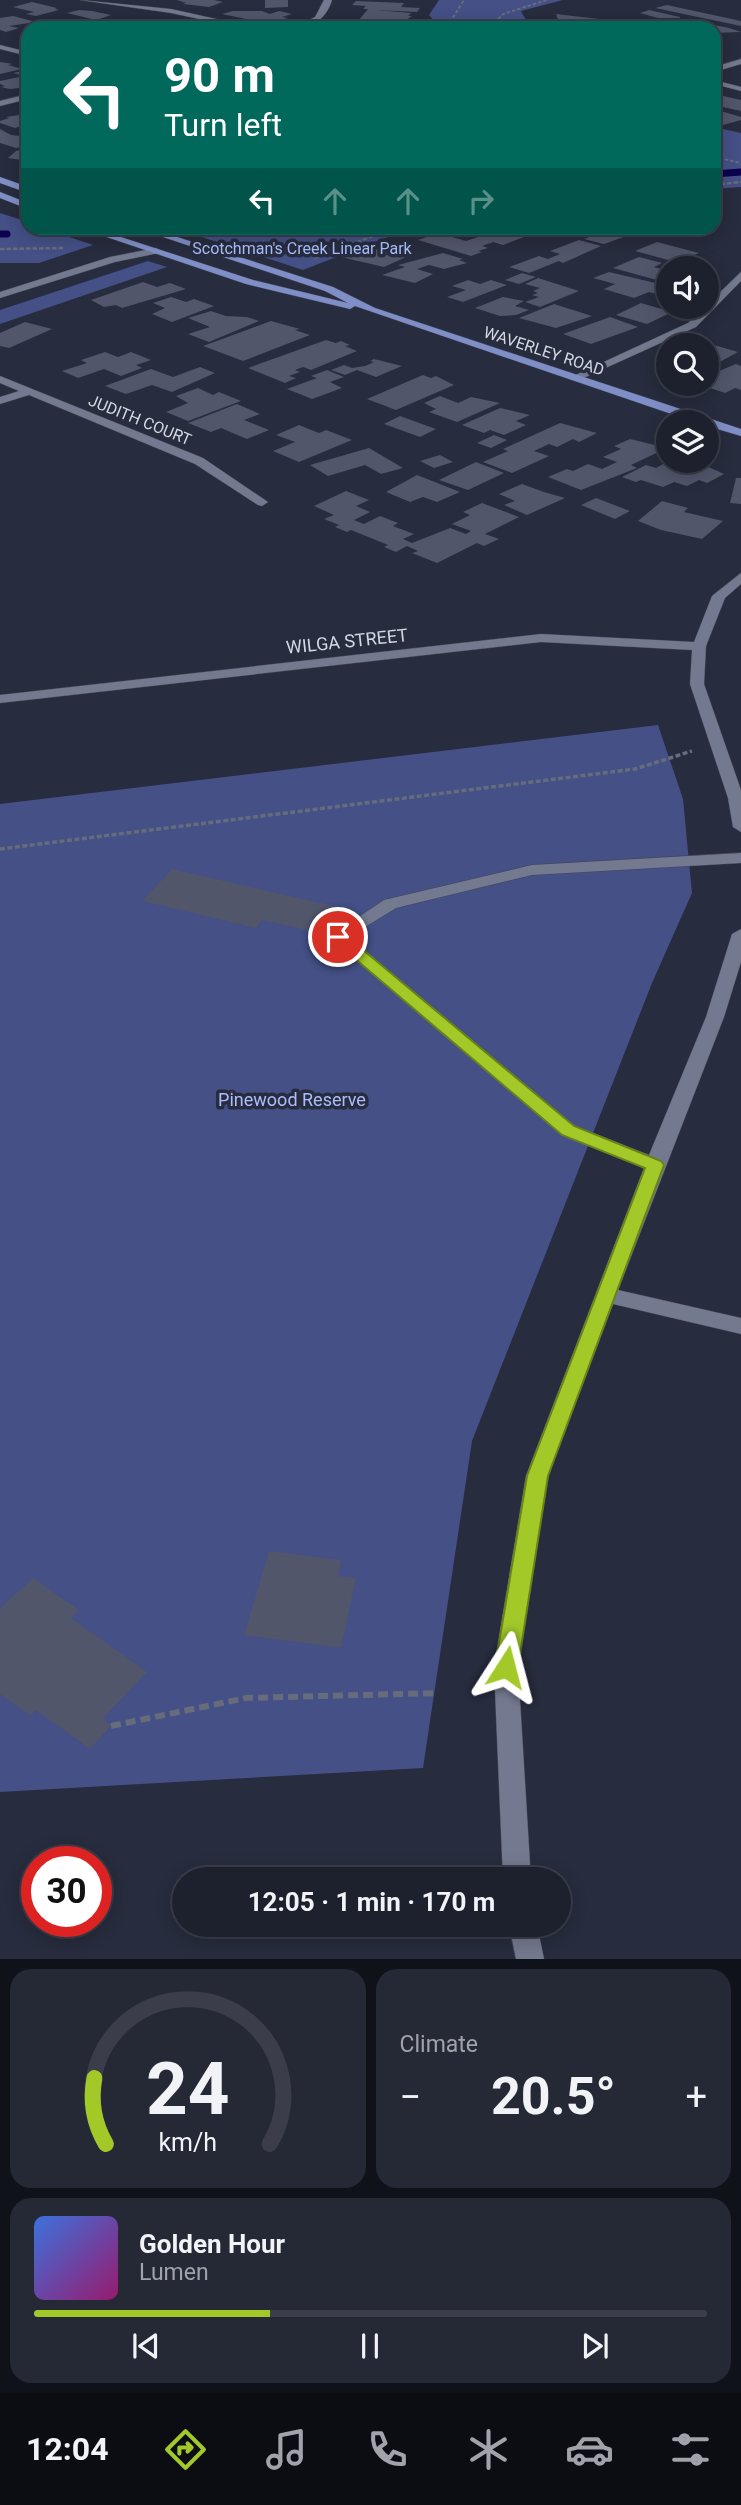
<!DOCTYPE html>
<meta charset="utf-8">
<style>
:root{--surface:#1d212e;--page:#252936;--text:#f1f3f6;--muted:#a0a3aa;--line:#3b3e4a;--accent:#a2c928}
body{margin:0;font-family:Roboto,sans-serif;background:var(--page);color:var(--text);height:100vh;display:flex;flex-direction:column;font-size:26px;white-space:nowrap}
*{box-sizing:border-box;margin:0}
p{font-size:23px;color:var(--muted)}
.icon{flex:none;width:38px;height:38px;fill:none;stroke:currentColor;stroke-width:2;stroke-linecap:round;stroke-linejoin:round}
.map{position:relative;height:1959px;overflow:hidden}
.side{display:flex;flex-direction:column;gap:10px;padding:10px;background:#101219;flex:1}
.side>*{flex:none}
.top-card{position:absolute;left:21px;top:21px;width:700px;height:214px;border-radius:21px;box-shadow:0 4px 18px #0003,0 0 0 2px var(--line);background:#00695c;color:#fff;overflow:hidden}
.fabs{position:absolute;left:656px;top:256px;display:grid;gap:14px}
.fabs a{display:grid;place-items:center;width:63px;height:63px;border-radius:50%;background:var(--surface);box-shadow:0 4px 18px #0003,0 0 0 2px var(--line);font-size:35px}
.speed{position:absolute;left:21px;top:1846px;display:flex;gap:14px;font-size:35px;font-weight:700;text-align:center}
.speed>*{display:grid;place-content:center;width:91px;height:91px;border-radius:50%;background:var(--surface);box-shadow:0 4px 18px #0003,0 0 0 2px var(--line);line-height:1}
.speed .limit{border:10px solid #d22;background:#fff;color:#111}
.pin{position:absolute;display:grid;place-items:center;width:60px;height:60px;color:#fff;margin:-30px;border:4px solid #fff;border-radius:50%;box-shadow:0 2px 7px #0007}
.me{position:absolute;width:77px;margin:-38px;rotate:9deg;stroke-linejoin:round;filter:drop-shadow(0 0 5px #0008)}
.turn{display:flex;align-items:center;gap:24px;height:147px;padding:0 28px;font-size:32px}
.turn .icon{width:91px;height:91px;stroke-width:2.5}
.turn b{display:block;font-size:49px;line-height:60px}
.lanes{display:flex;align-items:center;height:66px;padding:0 28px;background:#0003;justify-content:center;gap:35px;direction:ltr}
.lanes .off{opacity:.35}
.big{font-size:52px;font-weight:700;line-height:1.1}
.side .tile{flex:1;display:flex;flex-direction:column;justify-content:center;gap:10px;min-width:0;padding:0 24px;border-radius:21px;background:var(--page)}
.side .dial{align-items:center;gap:0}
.dial svg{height:182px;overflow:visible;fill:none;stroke:var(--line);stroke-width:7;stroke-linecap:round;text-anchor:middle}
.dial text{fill:var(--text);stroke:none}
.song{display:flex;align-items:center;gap:21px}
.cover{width:84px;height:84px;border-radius:10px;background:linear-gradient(135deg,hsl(220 70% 55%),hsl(320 70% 35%))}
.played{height:7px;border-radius:4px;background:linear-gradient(90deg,var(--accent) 35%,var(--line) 35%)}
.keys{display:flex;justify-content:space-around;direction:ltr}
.heat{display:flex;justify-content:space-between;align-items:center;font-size:38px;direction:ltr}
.side .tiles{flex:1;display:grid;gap:10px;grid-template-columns:1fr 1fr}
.tile:last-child{grid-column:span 2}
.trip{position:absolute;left:172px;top:1867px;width:399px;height:70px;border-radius:35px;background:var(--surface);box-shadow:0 4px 18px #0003,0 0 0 2px var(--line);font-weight:700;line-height:70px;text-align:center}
.tabs{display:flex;height:112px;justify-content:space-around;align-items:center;background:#0c0d12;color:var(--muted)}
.tabs .icon{width:49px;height:49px}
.tabs .current{color:var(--accent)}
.tabs b{font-size:32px;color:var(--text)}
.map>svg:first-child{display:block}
</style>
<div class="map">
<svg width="741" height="1959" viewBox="0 0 741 1959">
<rect width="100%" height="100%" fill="#272c3e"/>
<g fill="#445086">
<polygon points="439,0 563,0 521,11 530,28 440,28 429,15"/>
<polygon points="714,127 741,133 741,187 714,189"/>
<polygon points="0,213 28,222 28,228 43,228 93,245 39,263 0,263"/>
<polygon points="174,228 423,228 385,238 303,270"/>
<polygon points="148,261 167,267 0,324 0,310"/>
<polygon points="658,725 683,799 692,893 652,983 472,1441 423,1768 0,1792 0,804"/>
</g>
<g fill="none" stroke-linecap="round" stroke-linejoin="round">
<g stroke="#0c014e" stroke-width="7">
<polyline points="714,174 741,172"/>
<polyline points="230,228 234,228"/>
<polyline points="0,234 7,234"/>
</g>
</g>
<g fill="#51566b">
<polygon points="177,0 214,0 223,2 209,7 183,4 186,3"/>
<polygon points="265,0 288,0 288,7 265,8"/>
<polygon points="356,1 404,3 401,7 420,8 417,12 376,10 411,13 408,16 412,16 403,22 359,20 368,9 363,9 366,6 352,5"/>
<polygon points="32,2 57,8 55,9 59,10 36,16 26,14 34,12 13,7"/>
<polygon points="667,5 741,21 741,26 655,8"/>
<polygon points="79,10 92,11 111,15 96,20 67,13"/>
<polygon points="649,10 680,17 680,18 658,18 640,13"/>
<polygon points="233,11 262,11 270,14 279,11 292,14 282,17 288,18 265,23 222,14"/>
<polygon points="556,14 608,20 639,28 563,26 560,25"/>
<polygon points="13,16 36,22 9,26 19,28 6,32 0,30 0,18"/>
<polygon points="142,19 163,24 145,28 113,28"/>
<polygon points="359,21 400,26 400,28 347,28"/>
<polygon points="709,24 729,28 741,32 714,33 714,28 700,28"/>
<polygon points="0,62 13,64 8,65 22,69 0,74"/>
<polygon points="28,70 28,87 10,89 1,87 5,86 0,84 0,81 24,76 13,73"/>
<polygon points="714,94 741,100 741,111 714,105"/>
<polygon points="714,109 741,117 741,120 723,125 714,123"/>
<polygon points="25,114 28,115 28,124 15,128 0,123 0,121 9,118 6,117"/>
<polygon points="0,129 11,135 28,137 28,145 16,148 0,143"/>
<polygon points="28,148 28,161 8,158 16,151"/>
<polygon points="486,228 524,237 503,245 493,242 482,246 488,248 478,251 482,252 471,256 418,240 438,233 466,241 478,237 473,236 480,233 475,232"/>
<polygon points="498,228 543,228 525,236"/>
<polygon points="612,228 619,229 646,229 604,244 584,239"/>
<polygon points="579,240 601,246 563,263 559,261 529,273 509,267 539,256 548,259 560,254 550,251"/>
<polygon points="657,242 699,253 692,256 701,258 687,265 635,251"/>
<polygon points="385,246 396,250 384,254 390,256 407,251 415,253 384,267 341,257 365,249 372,251"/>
<polygon points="443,253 463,259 459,260 467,263 444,269 429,265 417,269 433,274 415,283 382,275 405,267 398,265"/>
<polygon points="639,257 662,263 654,267 668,271 668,281 664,282 613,268"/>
<polygon points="609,272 668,286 668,290 657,294 649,292 634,298 604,289 615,284 593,278"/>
<polygon points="522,273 536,277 519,284 505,280"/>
<polygon points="538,278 579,291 540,307 525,302 539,297 532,295 538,293 533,291 540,288 525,284"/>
<polygon points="468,280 480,284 491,280 507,285 463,302 447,297 466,290 452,286"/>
<polygon points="143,282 157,287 170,283 186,289 122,308 116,305 104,307 91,300"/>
<polygon points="171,297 186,302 194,299 214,306 172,322 152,314 165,308 153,303"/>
<polygon points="503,297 524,301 515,306 529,310 516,315 500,316 475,308"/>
<polygon points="641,303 672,312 647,324 616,315"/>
<polygon points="554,304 592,316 556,328 519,318"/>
<polygon points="211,311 226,316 247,317 259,321 209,342 188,334 210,327 188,318"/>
<polygon points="610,317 638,327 591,344 563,334"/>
<polygon points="271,321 300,329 295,330 310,335 243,361 203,346"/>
<polygon points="25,322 52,329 9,348 0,346 0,333"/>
<polygon points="326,340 336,343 341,341 350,345 345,346 357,351 311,370 303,367 295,370 300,372 289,376 296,378 285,383 248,368"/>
<polygon points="714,345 738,352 707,369 707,349"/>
<polygon points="105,352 118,357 131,352 151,360 136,365 142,368 121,376 104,369 78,378 62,371 87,363 81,360"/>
<polygon points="374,359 402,366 376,377 357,370 345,375 331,370 344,365 352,368 365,366 374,362 370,361"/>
<polygon points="736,364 741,366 741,390 735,388 725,393 698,384 707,383 707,376"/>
<polygon points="200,367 215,373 172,392 152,385 126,394 105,386 151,369 173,377"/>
<polygon points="327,370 344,377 330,382 342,388 312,399 287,389 317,378 311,376"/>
<polygon points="423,375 431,378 436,376 454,385 396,410 367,399"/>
<polygon points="198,388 213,395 219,392 241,401 188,421 166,412 188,403 176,396"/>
<polygon points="440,396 458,403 471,397 500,403 457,422 429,412 436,409 424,403"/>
<polygon points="237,404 260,414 244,420 269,430 247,439 221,428 211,432 188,423"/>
<polygon points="500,408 530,415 516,421 526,425 504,435 490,430 484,433 462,425"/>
<polygon points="400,416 436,429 420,437 384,424"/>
<polygon points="560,423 597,433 579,442 573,439 557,447 549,444 534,451 549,456 512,473 483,462 508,451 503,449"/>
<polygon points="299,425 319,433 326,430 352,440 299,462 273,451 295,442 276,435"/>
<polygon points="494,435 507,440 491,448 477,443"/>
<polygon points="630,439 667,448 631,465 637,468 581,490 548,477 567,469 573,471 588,464 602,469 617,462 603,457 621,449 614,446"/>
<polygon points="369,448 403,468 381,474 365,465 328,476 310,465"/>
<polygon points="440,455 453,462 434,468 420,461"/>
<polygon points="670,460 693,460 724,474 707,483 699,480 687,486 674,482 663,487 641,480 636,482 622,477 646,465 656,468"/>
<polygon points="476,462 504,473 468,490 439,480"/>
<polygon points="417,475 460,492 437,502 423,497 410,502 386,492"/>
<polygon points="736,478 741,478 741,504 730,503"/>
<polygon points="522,484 544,492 565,498 527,515 504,505 515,501 499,494"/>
<polygon points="346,491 369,500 356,506 370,512 354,520 364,524 380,516 398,523 393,526 414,534 403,539 412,543 450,528 466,534 471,531 452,524 470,515 463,512 482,503 519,517 485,534 499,539 484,546 477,543 437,563 412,553 418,551 407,546 396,552 384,547 388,545 351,530 347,532 335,527 339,525 324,519 334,515 314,506"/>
<polygon points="596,498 630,511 615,519 581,505"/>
<polygon points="662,501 688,508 684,512 723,521 702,539 661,530 638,521"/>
<polygon points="172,869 342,908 324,934 262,920 256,928 142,901"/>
<polygon points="269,1551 341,1560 338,1576 356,1578 341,1648 244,1635"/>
<polygon points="33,1578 79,1610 71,1618 147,1672 103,1718 111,1726 90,1749 36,1710 31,1716 0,1694 0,1608"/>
</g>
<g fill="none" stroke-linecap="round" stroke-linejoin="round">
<g stroke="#434756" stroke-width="1">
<g id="minor">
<polygon points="80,0 171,9 257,28 242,28 171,13"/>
<path d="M 324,0 L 332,0 C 326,19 313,28 293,28 L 315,17 Z"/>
<polygon points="0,45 28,52 28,56 0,49"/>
<polygon points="741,59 741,64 714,72 714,67"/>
<polygon points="714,80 741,87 741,91 714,84"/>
<polygon points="28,94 28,99 0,106 0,101"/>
<polygon points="156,248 161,251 159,253 115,262 0,298 0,292 110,257"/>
<polygon points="741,272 741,281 696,327 579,380 569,378 688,323"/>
<polygon points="0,376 203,458 268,502 262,506 258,505 195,464 29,395 0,404 0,397 19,391 0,383"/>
<polygon points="741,573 741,584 725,598 706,646 704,684 741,790 741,832 733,827 728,798 690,684 692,650 541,642 0,703 0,695 541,634 694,642 712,596"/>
<polygon points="741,853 741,863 532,875 396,908 349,937 575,1126 649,1155 706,1017 732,934 741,929 741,962 724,1017 618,1290 741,1318 741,1334 613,1304 548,1476 518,1667 531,1880 503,1880 494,1667 526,1476 644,1168 561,1134 329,937 384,900 532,865"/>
<polygon points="509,1925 537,1925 544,1959 516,1959"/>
</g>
</g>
<g stroke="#434756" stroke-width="1">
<g id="major">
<polygon points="0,177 28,187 28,193 0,183"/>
<polygon points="0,192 28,203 28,209 0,198"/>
<polygon points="80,228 93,228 253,280 348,303 325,291 136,228 149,228 333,287 375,308 741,429 741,436 707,426 707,422 695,422 355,306 350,309 246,284"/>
</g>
</g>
<g stroke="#676c7c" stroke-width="2" stroke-dasharray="3.5 2" stroke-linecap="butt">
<polyline points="455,28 452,19 464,0"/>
<polyline points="496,28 494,23 503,14 547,0"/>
<polyline points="714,157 741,163"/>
</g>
<g stroke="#676c7c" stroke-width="2.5" stroke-dasharray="4.5 2" stroke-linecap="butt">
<polyline points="714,185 741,182"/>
<polyline points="0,249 65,248"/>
<polyline points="314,258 395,228"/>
</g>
<polyline stroke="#676c7c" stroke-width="3.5" stroke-dasharray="5 2.5" stroke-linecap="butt" points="0,849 635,769 692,751"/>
<polyline stroke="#676c7c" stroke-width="6" stroke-dasharray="10 5" stroke-linecap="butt" points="111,1726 246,1698 438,1693"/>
<use href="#minor" fill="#73798e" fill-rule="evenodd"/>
<use href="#major" fill="#808ec7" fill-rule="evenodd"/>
</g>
<polygon fill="#a2c928" stroke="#69831a" stroke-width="2" points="338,932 344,934 574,1126 661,1161 664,1165 548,1476 518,1667 514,1674 506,1677 498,1674 495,1667 527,1476 645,1168 562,1135 333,940 330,937"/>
<g text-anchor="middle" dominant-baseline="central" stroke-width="7" stroke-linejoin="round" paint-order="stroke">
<g font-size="16" fill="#acbdfd" stroke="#272c3e">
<text x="302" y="248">Scotchman's Creek Linear Park</text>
</g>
<g font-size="16" fill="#d4d8e4" stroke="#272c3e">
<text transform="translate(544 351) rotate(18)">WAVERLEY ROAD</text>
<text transform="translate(140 420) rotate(22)">JUDITH COURT</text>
</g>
<g font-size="18" fill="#d4d8e4" stroke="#272c3e">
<text transform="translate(347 641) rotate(-6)">WILGA STREET</text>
</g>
<g font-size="18" fill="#acbdfd" stroke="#272c3e">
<text x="292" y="1099">Pinewood Reserve</text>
</g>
</g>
</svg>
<div class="fabs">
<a><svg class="icon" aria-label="sound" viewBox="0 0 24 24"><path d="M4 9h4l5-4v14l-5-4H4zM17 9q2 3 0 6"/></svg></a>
<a><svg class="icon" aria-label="search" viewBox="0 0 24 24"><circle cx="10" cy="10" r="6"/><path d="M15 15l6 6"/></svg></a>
<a><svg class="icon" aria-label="layers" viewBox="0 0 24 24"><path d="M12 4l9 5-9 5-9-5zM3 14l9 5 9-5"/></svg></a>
</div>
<div class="speed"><div class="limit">30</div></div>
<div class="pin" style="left:338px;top:937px;background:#d93025"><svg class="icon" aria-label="arrive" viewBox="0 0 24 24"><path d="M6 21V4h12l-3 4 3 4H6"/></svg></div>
<svg class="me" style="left:506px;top:1667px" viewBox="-20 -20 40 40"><path d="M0-17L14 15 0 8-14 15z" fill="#a2c928" stroke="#fff" stroke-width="4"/></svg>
<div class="trip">12:05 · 1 min · 170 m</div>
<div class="top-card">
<div class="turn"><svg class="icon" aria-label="left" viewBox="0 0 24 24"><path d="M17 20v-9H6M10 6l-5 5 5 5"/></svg><div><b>90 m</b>Turn left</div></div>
<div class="lanes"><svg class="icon" aria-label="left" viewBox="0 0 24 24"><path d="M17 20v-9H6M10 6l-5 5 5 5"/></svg><svg class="icon off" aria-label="ahead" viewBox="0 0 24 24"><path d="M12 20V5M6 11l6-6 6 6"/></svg><svg class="icon off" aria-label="ahead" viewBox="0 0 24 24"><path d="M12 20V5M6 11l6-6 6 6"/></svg><svg class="icon off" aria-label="right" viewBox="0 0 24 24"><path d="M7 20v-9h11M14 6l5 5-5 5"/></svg></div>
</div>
</div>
<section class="side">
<div class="tiles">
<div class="tile dial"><svg viewBox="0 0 100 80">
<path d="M14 69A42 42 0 1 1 86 69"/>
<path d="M14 69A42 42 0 0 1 9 40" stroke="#a2c928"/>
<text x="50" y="56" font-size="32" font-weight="700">24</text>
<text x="50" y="72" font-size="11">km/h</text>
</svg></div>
<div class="tile"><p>Climate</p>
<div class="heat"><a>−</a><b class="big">20.5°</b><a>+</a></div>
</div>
<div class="tile">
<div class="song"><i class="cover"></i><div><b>Golden Hour</b><p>Lumen</p></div></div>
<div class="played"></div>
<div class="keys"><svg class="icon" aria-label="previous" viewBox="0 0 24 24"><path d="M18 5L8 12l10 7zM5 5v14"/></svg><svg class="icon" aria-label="pause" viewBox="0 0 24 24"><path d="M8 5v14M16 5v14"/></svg><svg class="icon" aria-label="next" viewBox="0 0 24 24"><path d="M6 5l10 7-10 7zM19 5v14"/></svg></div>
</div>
</div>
</section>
<nav class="tabs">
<b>12:04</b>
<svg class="icon current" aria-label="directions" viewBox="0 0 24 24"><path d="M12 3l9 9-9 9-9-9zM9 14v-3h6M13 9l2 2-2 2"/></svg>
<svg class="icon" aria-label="music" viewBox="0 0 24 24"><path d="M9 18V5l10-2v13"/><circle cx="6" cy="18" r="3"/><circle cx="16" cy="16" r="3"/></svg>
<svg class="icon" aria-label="phone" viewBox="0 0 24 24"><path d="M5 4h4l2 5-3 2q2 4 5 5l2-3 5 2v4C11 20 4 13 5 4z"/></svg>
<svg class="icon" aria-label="climate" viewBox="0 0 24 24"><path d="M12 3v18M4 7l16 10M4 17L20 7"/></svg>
<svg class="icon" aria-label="car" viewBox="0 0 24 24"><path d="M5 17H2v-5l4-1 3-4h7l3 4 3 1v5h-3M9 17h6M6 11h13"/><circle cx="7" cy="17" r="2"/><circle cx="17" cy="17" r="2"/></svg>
<svg class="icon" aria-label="filters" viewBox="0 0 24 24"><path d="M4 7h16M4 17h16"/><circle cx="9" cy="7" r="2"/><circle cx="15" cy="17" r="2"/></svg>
</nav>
